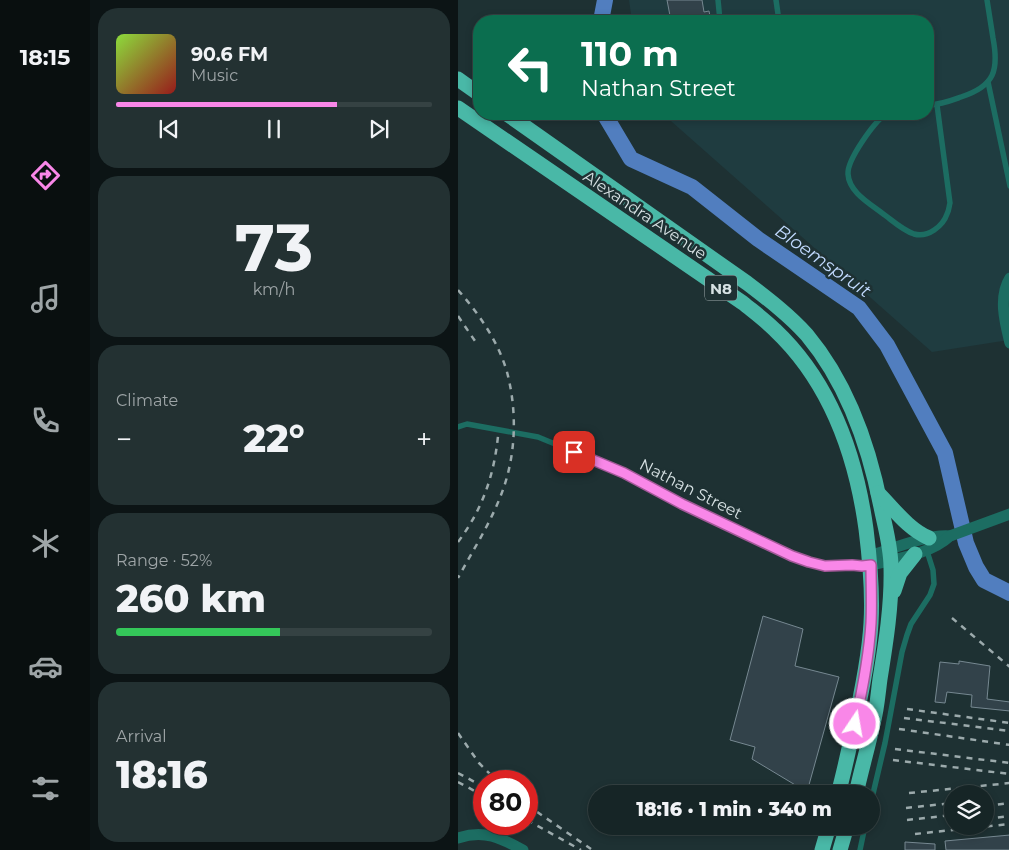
<!DOCTYPE html>
<meta charset="utf-8">
<style>
:root{--surface:#162526;--page:#233132;--text:#f1f3f6;--muted:#9ea5a7;--line:#354243;--accent:#f987e8}
body{margin:0;font-family:Montserrat,sans-serif;background:var(--page);color:var(--text);height:100vh;display:flex;flex-direction:column;font-size:19px;white-space:nowrap}
*{box-sizing:border-box;margin:0}
p{font-size:16px;color:var(--muted)}
.icon{flex:none;width:28px;height:28px;fill:none;stroke:currentColor;stroke-width:2;stroke-linecap:round;stroke-linejoin:round}
.map{position:relative;flex:1;overflow:hidden}
.side{display:flex;flex-direction:column;gap:8px;padding:8px;background:#0c1415;width:368px}
.side>*{flex:none}
.banner{position:absolute;left:15px;top:15px;width:461px;height:105px;border-radius:20px;box-shadow:0 2px 8px #0003,0 0 0 1px var(--line);background:#0b6e4f;color:#fff;overflow:hidden}
.tools{position:absolute;left:486px;top:785px;display:grid;gap:10px}
.tools a{display:grid;place-items:center;width:50px;height:50px;border-radius:50%;background:var(--surface);box-shadow:0 2px 8px #0003,0 0 0 1px var(--line);font-size:25px}
.speed{position:absolute;left:15px;top:770px;display:flex;gap:10px;font-size:25px;font-weight:700;text-align:center}
.speed>*{display:grid;place-content:center;width:65px;height:65px;border-radius:50%;background:var(--surface);box-shadow:0 2px 8px #0003,0 0 0 1px var(--line);line-height:1}
.speed .limit{border:8px solid #d22;background:#fff;color:#111}
.pin{position:absolute;display:grid;place-items:center;width:42px;height:42px;color:#fff;margin:-21px;border-radius:10px;box-shadow:0 2px 8px #0006}
.me{position:absolute;width:55px;margin:-28px;rotate:12deg;stroke-linejoin:round;filter:drop-shadow(0 0 4px #0008)}
.turn{display:flex;align-items:center;gap:18px;height:105px;padding:0 25px;font-size:22px}
.turn .icon{width:65px;height:65px;stroke-width:2.5}
.turn b{display:block;font-size:35px;line-height:42px}
.big{font-size:38px;font-weight:800;line-height:1.1}
.side .widget{flex:1;display:flex;flex-direction:column;justify-content:center;gap:8px;min-width:0;padding:0 18px;border-radius:20px;background:var(--page)}
.side .dial{align-items:center;gap:0}
.dial b{font-size:65px;line-height:1}
.song{display:flex;align-items:center;gap:15px}
.cover{width:60px;height:60px;border-radius:8px;background:linear-gradient(135deg,hsl(90 70% 55%),hsl(0 70% 35%))}
.played{height:5px;border-radius:2px;background:linear-gradient(90deg,var(--accent) 70%,var(--line) 70%)}
.keys{display:flex;justify-content:space-around;direction:ltr}
.heat{display:flex;justify-content:space-between;align-items:center;font-size:28px;direction:ltr}
.charge{height:8px;border-radius:4px;background:linear-gradient(90deg,#34c759 52%,var(--line) 0)}
.trip{position:absolute;left:130px;top:785px;width:292px;height:50px;border-radius:25px;background:var(--surface);box-shadow:0 2px 8px #0003,0 0 0 1px var(--line);font-weight:800;line-height:50px;text-align:center}
main{display:flex;flex:1;min-height:0}
.tab-bar{display:flex;flex-direction:column;width:90px;justify-content:space-around;align-items:center;background:#090f0f;color:var(--muted)}
.tab-bar .icon{width:35px;height:35px}
.tab-bar .current{color:var(--accent)}
.tab-bar b{font-size:22px;color:var(--text)}
.map>svg:first-child{display:block}
</style>
<main>
<nav class="tab-bar">
<b>18:15</b>
<svg class="icon current" aria-label="directions" viewBox="0 0 24 24"><path d="M12 3l9 9-9 9-9-9zM9 14v-3h6M13 9l2 2-2 2"/></svg>
<svg class="icon" aria-label="music" viewBox="0 0 24 24"><path d="M9 18V5l10-2v13"/><circle cx="6" cy="18" r="3"/><circle cx="16" cy="16" r="3"/></svg>
<svg class="icon" aria-label="phone" viewBox="0 0 24 24"><path d="M5 4h4l2 5-3 2q2 4 5 5l2-3 5 2v4C11 20 4 13 5 4z"/></svg>
<svg class="icon" aria-label="climate" viewBox="0 0 24 24"><path d="M12 3v18M4 7l16 10M4 17L20 7"/></svg>
<svg class="icon" aria-label="car" viewBox="0 0 24 24"><path d="M5 17H2v-5l4-1 3-4h7l3 4 3 1v5h-3M9 17h6M6 11h13"/><circle cx="7" cy="17" r="2"/><circle cx="17" cy="17" r="2"/></svg>
<svg class="icon" aria-label="filters" viewBox="0 0 24 24"><path d="M4 7h16M4 17h16"/><circle cx="9" cy="7" r="2"/><circle cx="15" cy="17" r="2"/></svg>
</nav>
<section class="side">
<div class="widget">
<div class="song"><i class="cover"></i><div><b>90.6 FM</b><p>Music</p></div></div>
<div class="played"></div>
<div class="keys"><svg class="icon" aria-label="previous" viewBox="0 0 24 24"><path d="M18 5L8 12l10 7zM5 5v14"/></svg><svg class="icon" aria-label="pause" viewBox="0 0 24 24"><path d="M8 5v14M16 5v14"/></svg><svg class="icon" aria-label="next" viewBox="0 0 24 24"><path d="M6 5l10 7-10 7zM19 5v14"/></svg></div>
</div>
<div class="widget dial"><b>73</b><p>km/h</p></div>
<div class="widget"><p>Climate</p>
<div class="heat"><a>−</a><b class="big">22°</b><a>+</a></div>
</div>
<div class="widget"><p>Range · 52%</p><b class="big">260 km</b><div class="charge"></div></div>
<div class="widget"><p>Arrival</p><b class="big">18:16</b></div>
</section>
<div class="map">
<svg width="552" height="850" viewBox="0 0 552 850">
<rect width="100%" height="100%" fill="#1e3133"/>
<polygon fill="#1f3c40" points="171,0 551,0 551,340 474,352 205,114 470,114 470,21 174,21"/>
<g fill="none" stroke-linecap="round" stroke-linejoin="round">
<g stroke="#517ebf" stroke-width="16">
<polyline points="143,21 147,0"/>
<polyline points="148,114 148,117 173,159 234,187 300,239 401,308 429,345 487,453 508,543 518,567 526,580 552,593"/>
</g>
</g>
<g fill="#32424a" stroke="#768891">
<polygon points="209,0 244,0 246,12 251,11 253,21 213,21"/>
<polygon points="305,616 345,629 337,666 381,677 349,792 294,759 297,747 272,740"/>
<polygon points="501,661 532,666 529,699 552,702 552,711 513,707 514,695 489,692 487,703 477,702 482,662 501,664"/>
<polygon points="552,835 552,850 488,850 487,841"/>
<polygon points="447,842 477,844 477,850 447,850"/>
</g>
<g fill="none" stroke-linecap="round" stroke-linejoin="round">
<g stroke="#1c6d62" stroke-width="5.5">
<polyline points="260,0 262,21"/>
<polyline points="318,0 321,21"/>
<polyline points="530,82 552,186"/>
<path d="M 470,105 C 482,105 492,101 503,97 C 537,86 541,70 535,38 C 533,25 531,13 529,0"/>
<path d="M 428,114 C 416,122 389,160 390,174 C 391,192 411,203 424,213 C 434,220 444,230 456,234 C 470,238 485,226 489,214 C 491,211 491,206 492,203 L 479,105"/>
<polyline points="0,427 9,424 80,437 153,467 224,504 334,556 351,562 367,566 394,565 404,566 410,565"/>
<polyline points="414,798 427,743 444,652 449,635 453,624 472,595 476,584 475,570 468,548"/>
<polyline points="402,850 407,826"/>
</g>
<g stroke="#1c6d62" stroke-width="11">
<path d="M 552,278 C 540,297 547,323 552,343"/>
<path d="M 411,556 C 434,549 469,534 492,536"/>
<path d="M 413,565 C 438,559 473,554 492,536 L 552,514"/>
<path d="M 0,838 C 26,829 43,838 65,850"/>
</g>
<g stroke="#49b8a7" stroke-width="15">
<polyline points="0,79 21,94"/>
<path d="M 0,108 L 285,303 C 296,312 307,320 317,330 C 372,382 398,456 408,529 C 412,561 415,591 413,623 C 411,659 403,696 395,731 C 390,752 386,773 380,794"/>
<path d="M 49,114 L 289,283 C 310,299 331,315 349,335 C 389,383 411,446 423,507 C 427,527 433,547 433,567 C 434,604 428,642 422,679 C 420,694 419,709 415,724 C 410,747 403,771 398,794"/>
<path d="M 420,493 C 436,509 450,529 471,538"/>
<polyline points="436,591 442,573 457,554"/>
<polyline points="364,850 371,826"/>
<polyline points="382,850 389,826"/>
</g>
<g stroke="#9caaac" stroke-width="2.5" stroke-dasharray="6 6" stroke-linecap="butt">
<path d="M 0,290 C 21,314 40,341 49,372 C 60,414 58,460 41,500 C 30,527 14,552 0,578"/>
<polyline points="0,316 17,341"/>
<path d="M 0,542 C 24,510 36,476 40,436"/>
<polyline points="494,618 552,667"/>
<polyline points="449,709 552,723"/>
<polyline points="446,718 552,731"/>
<polyline points="441,729 552,745"/>
<polyline points="0,733 21,763 39,781"/>
<polyline points="437,749 552,763"/>
<polyline points="435,760 552,774"/>
<polyline points="0,773 26,787"/>
<polyline points="0,782 26,796"/>
<polyline points="451,793 552,783"/>
<polyline points="69,805 133,849"/>
<polyline points="528,806 552,803"/>
<polyline points="448,808 495,803"/>
<polyline points="528,819 552,816"/>
<polyline points="69,820 123,850"/>
<polyline points="449,820 495,815"/>
<polyline points="457,834 552,824"/>
</g>
</g>
<g fill="none" stroke-linecap="round" stroke-linejoin="round">
<g stroke="#a25897" stroke-width="12">
<path id="route" d="M 116,452 L 166,473 L 224,504 L 334,556 L 351,562 L 367,566 L 394,565 L 404,566 L 413,565 C 413,584 414,604 413,623 C 411,657 404,691 397,724"/>
</g>
<use href="#route" stroke="#f987e8" stroke-width="9"/>
</g>
<g text-anchor="middle" dominant-baseline="central" stroke-width="5" stroke-linejoin="round" paint-order="stroke">
<rect fill="#1e3133" stroke="#a0adaf" stroke-width="1" x="247" y="275.5" width="32" height="25" rx="4"/>
<g font-size="15" font-weight="bold" fill="#d7e2e4">
<text x="263" y="288">N8</text>
</g>
<g font-size="16" fill="#d7e2e4" stroke="#1e3133">
<text transform="translate(187 215) rotate(34)">Alexandra Avenue</text>
<text transform="translate(233 489) rotate(27)">Nathan Street</text>
</g>
<g font-size="18" font-style="italic" fill="#c1dafe" stroke="#1e3133">
<text transform="translate(365 261) rotate(35)">Bloemspruit</text>
</g>
</g>
</svg>
<div class="tools">
<a><svg class="icon" aria-label="layers" viewBox="0 0 24 24"><path d="M12 4l9 5-9 5-9-5zM3 14l9 5 9-5"/></svg></a>
</div>
<div class="speed"><div class="limit">80</div></div>
<div class="pin" style="left:116px;top:452px;background:#d93025"><svg class="icon" aria-label="arrive" viewBox="0 0 24 24"><path d="M6 21V4h12l-3 4 3 4H6"/></svg></div>
<svg class="me" style="left:397px;top:724px" viewBox="-20 -20 40 40"><circle r="17" fill="#f987e8" stroke="#fff" stroke-width="3"/><path d="M0-11L8 9 0 5-8 9z" fill="#fff"/></svg>
<div class="trip">18:16 · 1 min · 340 m</div>
<div class="banner">
<div class="turn"><svg class="icon" aria-label="left" viewBox="0 0 24 24"><path d="M17 20v-9H6M10 6l-5 5 5 5"/></svg><div><b>110 m</b>Nathan Street</div></div>
</div>
</div>
</main>
